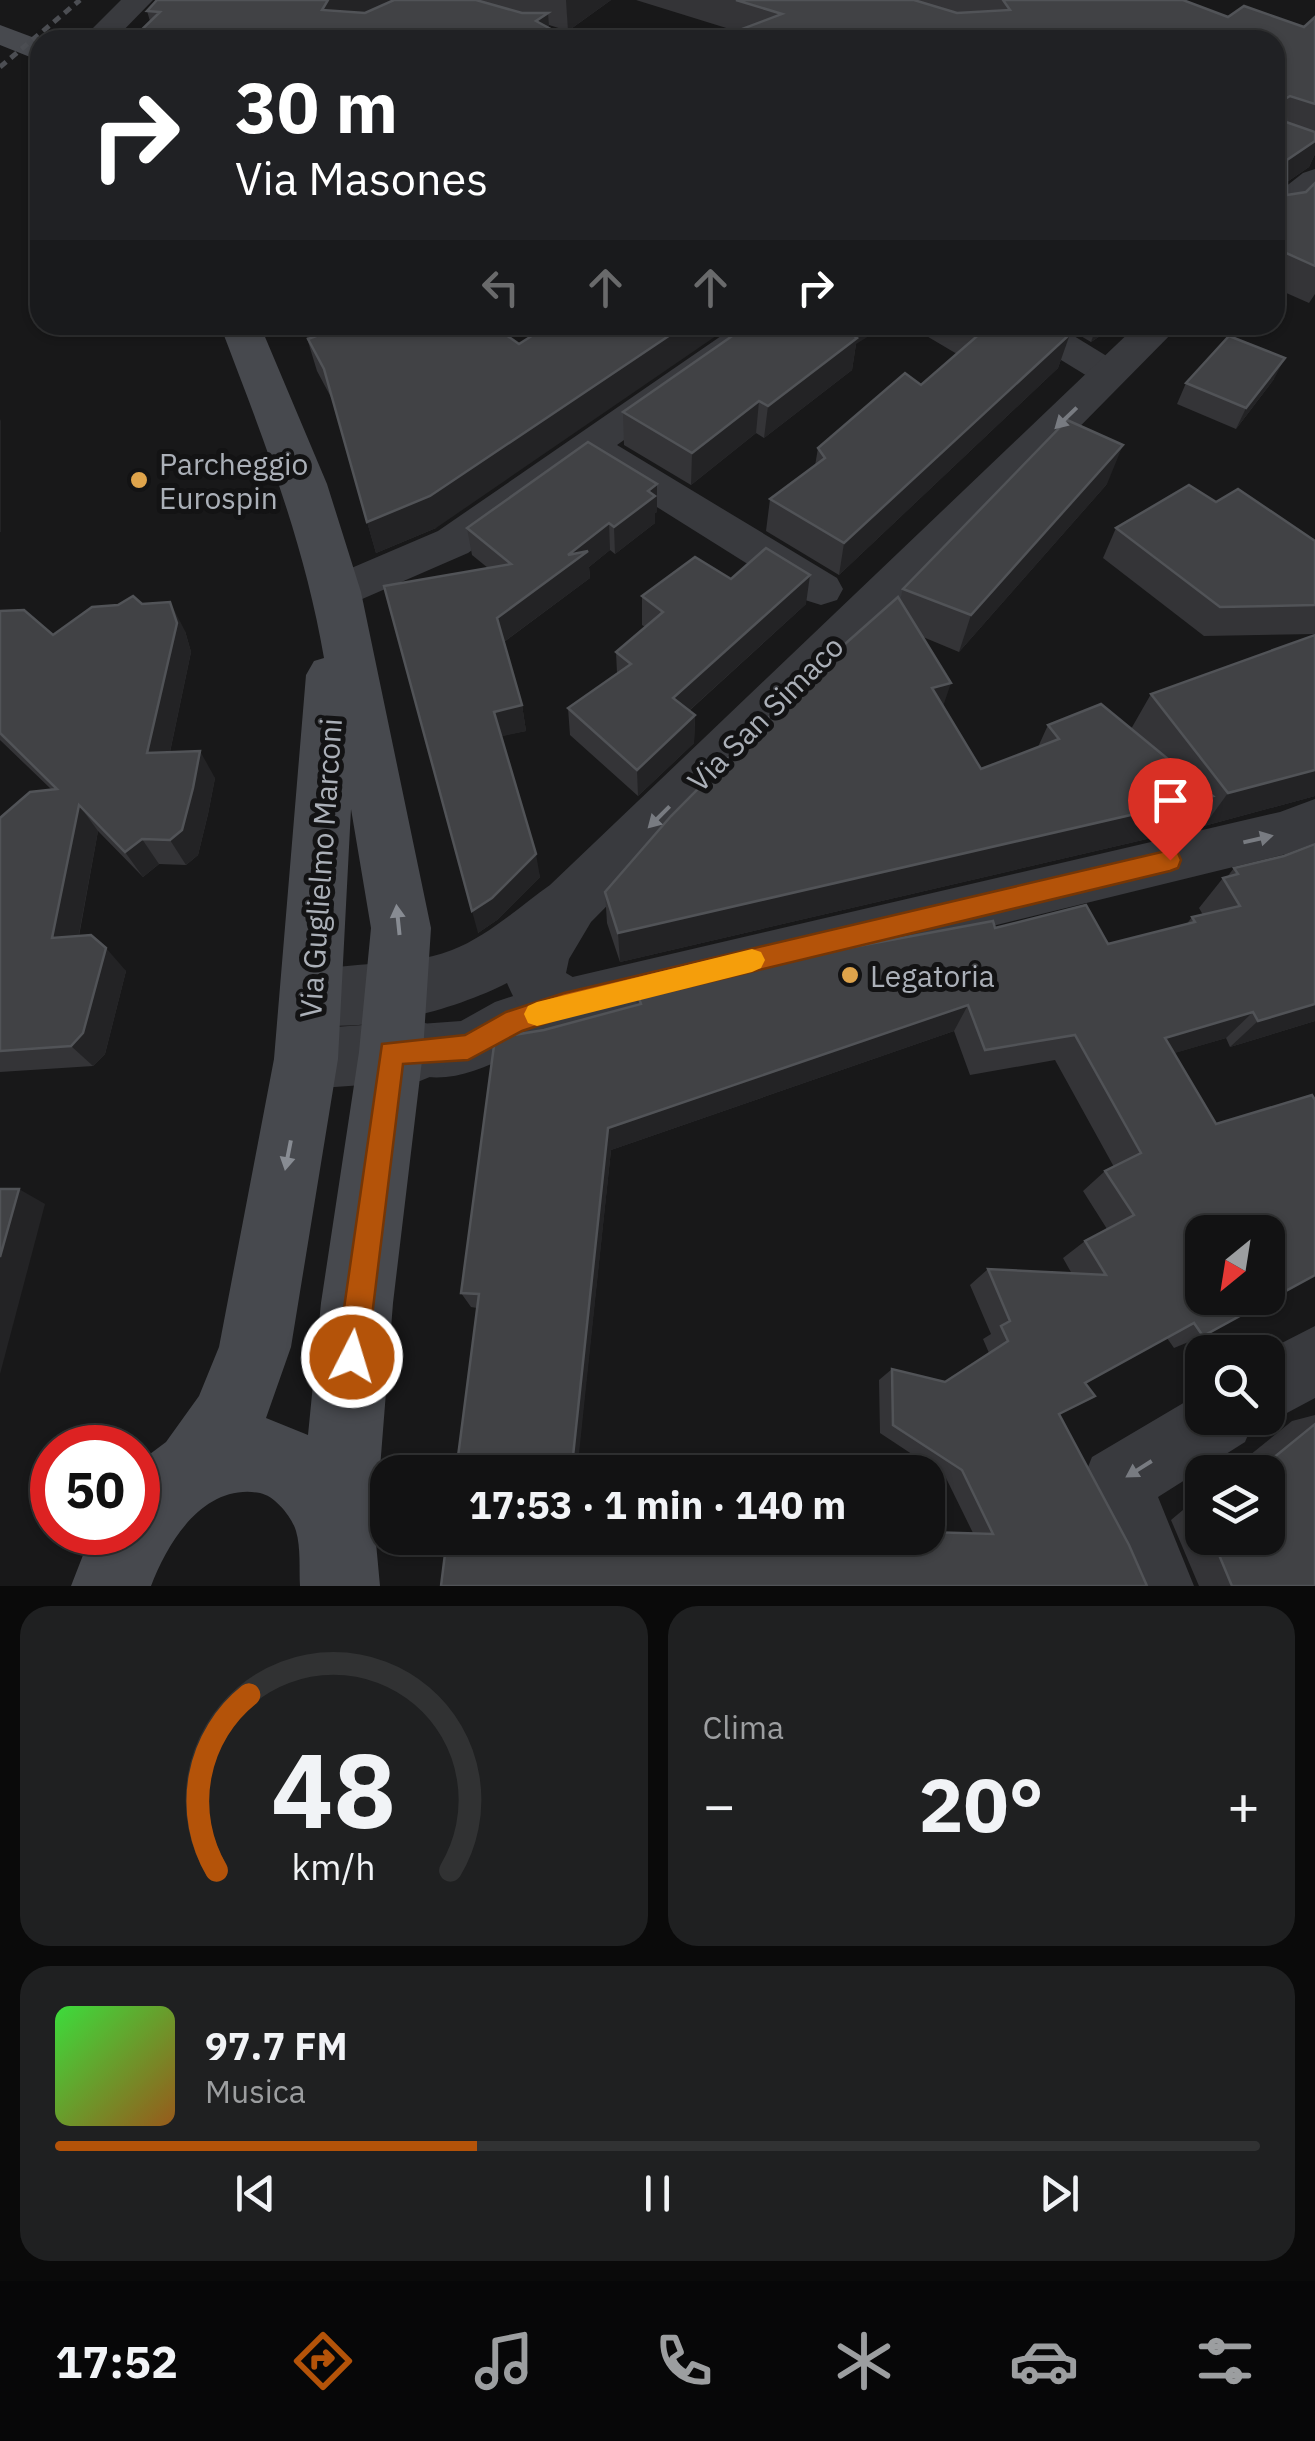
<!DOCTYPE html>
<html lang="it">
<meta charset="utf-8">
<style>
:root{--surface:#121213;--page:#1f2021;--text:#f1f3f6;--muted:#9c9ea0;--line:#313233;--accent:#b45309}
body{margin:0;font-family:"IBM Plex Sans",sans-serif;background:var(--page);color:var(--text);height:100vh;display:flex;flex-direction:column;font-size:38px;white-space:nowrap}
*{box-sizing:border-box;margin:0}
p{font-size:32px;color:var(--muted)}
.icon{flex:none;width:55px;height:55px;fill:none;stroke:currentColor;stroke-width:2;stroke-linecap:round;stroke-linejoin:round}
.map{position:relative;height:1586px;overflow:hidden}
.details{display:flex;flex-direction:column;gap:20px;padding:20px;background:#0a0a0a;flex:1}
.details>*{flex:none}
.top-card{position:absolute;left:30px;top:30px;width:1255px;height:305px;border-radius:30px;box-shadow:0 2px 8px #0004,0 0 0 2px var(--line);background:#202124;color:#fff;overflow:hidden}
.needle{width:65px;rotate:210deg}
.tools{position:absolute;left:1185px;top:1215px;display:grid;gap:20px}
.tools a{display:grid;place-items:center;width:100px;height:100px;border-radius:20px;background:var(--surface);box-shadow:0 2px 8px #0004,0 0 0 2px var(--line);font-size:50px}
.speed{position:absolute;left:30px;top:1425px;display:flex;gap:20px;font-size:50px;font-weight:700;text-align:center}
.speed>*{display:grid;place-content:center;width:130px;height:130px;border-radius:50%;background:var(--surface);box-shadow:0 2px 8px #0004,0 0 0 2px var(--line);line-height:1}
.speed .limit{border:15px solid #d22;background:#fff;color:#111}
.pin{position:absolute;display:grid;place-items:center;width:85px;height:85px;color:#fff;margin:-102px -42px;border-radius:50% 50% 50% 0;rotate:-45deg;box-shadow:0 0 10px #0007}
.pin .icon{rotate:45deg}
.me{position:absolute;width:110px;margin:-55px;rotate:5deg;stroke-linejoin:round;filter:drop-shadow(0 0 8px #0008)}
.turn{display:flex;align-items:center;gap:35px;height:210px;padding:0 40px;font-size:45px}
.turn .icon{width:130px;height:130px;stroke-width:2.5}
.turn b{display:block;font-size:70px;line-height:85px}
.lanes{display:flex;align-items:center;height:95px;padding:0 40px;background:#0003;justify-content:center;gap:50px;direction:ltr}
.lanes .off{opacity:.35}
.big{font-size:75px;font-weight:800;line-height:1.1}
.details .tile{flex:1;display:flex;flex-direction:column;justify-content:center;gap:15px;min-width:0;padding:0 35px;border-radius:30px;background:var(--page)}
.details .dial{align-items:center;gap:0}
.dial svg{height:260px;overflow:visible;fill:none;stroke:var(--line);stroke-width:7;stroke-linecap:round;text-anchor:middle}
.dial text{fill:var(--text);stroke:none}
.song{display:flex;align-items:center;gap:30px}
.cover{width:120px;height:120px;border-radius:15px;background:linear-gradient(135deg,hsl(120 70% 55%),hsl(30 70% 35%))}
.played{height:10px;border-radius:5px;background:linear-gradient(90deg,var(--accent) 35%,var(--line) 35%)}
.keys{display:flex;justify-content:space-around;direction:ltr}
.heat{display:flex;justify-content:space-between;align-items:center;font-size:55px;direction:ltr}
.details .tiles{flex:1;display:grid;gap:20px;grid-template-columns:1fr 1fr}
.tile:last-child{grid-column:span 2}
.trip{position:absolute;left:370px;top:1455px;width:575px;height:100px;border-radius:30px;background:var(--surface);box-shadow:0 2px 8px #0004,0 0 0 2px var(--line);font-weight:800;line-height:100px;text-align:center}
.tabs{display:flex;height:160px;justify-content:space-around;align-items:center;background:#070708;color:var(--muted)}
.tabs .icon{width:70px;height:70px}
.tabs .active{color:var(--accent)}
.tabs b{font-size:45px;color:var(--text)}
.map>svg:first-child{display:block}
</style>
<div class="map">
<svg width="1315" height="1586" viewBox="0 0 1315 1586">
<rect width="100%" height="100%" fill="#181819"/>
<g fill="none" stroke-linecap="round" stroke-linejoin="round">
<g fill="#393a3e" fill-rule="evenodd">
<polygon points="737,325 779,325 774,333 617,445 837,578 843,589 837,600 821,605 805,600 590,465 468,553 353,603 337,608 321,603 315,592 321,581 438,531"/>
<polygon points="1012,325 1056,325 1123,366 1129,374 1123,382 1110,386 1097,382 1017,333"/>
<path d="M 1315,799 L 1315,843 L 1286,854 L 564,1031 C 508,1050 461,1095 400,1070 L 391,1051 L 400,1032 L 420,1024 L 461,1021 L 495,1002 L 564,979 L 1280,812 Z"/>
<polygon points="1315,1326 1315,1398 1268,1423 1255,1418 1268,1418 1268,1352 1264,1352"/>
<polygon points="1202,1392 1202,1418 1255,1418 1245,1442 1158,1497 1194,1586 1120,1586 1082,1482 1092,1457"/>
</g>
<g fill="#393a3e" fill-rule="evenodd">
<polygon points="121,0 153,0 114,40 81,40"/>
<polygon points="1315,169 1315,198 1288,221 1275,224 1275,195 1303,173"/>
<path d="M 1137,325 L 1180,325 L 591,922 L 569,959 L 566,973 L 586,985 L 595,1005 L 586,1025 L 564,1034 C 530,1021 521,1016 507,983 C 453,1011 348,1040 290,1018 L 281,998 L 290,978 C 341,958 400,970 452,950 C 488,936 519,907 550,885 Z"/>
<polygon points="420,1021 442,1030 452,1051 442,1072 420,1081 306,1089 284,1081 274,1059 284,1037 306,1029"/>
</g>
<g fill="#47494e" fill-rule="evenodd">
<polygon points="0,25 40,40 40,61 0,45"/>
<path d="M 220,325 L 260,325 L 327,484 L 361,592 L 431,928 L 423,1052 L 393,1303 L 375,1532 L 380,1586 L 300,1586 C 299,1569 301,1548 296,1531 C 292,1517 275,1496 260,1493 C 204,1483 168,1541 151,1586 L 71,1586 L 92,1532 L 138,1532 L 138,1463 L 166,1442 L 199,1396 L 219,1347 L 274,1059 L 306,675 L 314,661 L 324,658 C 304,541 262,435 220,325 ZM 351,809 L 371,928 L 359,1052 L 321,1303 L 308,1435 L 266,1418 L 291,1347 L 338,1059 Z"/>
</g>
<polyline stroke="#4c4e53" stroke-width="5" stroke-dasharray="8 6" stroke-linecap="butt" points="0,67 80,0"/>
</g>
<g fill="#343437">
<polygon points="157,0 611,0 568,31 549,25 549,28 571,40 131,40 150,21 147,11"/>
<polygon points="636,0 1183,0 1228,17 1304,27 1315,17 1315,154 1309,167 1287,182 1287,195 1306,192 1315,183 1315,294 1309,303 1275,288 1275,40 736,31"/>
<polygon points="303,325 492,325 436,528 376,553 333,401 317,371"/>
<polygon points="908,325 1060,325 1071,331 1058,368 839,575 766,531 770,499 815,466 818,448 921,385 957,354"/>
<polygon points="1062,325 1117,325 1091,342"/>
<polygon points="856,344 852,370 764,438 756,433 691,485 624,445 623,412"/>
<polygon points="1274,379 1236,429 1177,404 1186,383"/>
<polygon points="1107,484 959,652 923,637 943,706 981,769 1038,747 1048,725 1131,729 1151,694 1315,635 1315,796 1204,826 1198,818 1190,829 620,962 607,923 605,892 900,600 903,589"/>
<polygon points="1216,502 1315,541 1315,634 1204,636 1103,558 1116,528"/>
<polygon points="657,512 655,513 655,523 615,554 610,550 589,567 590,578 504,642 522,705 526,731 501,736 540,877 497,920 478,933 488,568 472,555 467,528"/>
<polygon points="731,579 806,604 689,711 695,715 694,743 638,796 570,735 568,708 617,673 616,652 645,627 642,625 642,596"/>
<polygon points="0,611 53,635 185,631 191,652 170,752 215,778 208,814 198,855 186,865 159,864 143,877 98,831 79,936 126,971 105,1054 93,1066 0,1072 0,818 51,789 0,740"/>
<polygon points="1315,844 1315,1021 1230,1047 1226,1038 1174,1053 1203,1336 1174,1348 1167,1338 1085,1383 1059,1414 1129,1545 973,1533 945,1476 880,1433 879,1380 892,1369 945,1382 989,1353 983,1339 991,1334 970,1285 988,1269 1072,1274 1063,1258 1085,1241 1107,1229 1083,1191 1105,1171 1114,1167 1055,1060 970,1075 954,1031 611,1150 578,1457 456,1472 477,1308 471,1307 461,1293 544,1030 637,1006 636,990 995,928 1108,944 1186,925 1192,917 1203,915 1199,908 1223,878 1227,877 1234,868 1284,856"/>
<polygon points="1315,1415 1315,1586 1199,1586 1171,1520 1202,1494 1202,1538 1268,1538 1268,1472 1229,1472 1292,1421"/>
</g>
<g fill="#232325">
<polygon points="328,0 404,0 334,31 322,10"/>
<polygon points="566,0 611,0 568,31"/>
<polygon points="548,13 550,40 536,21"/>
<polygon points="405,32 407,40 389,40"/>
<polygon points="1315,141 1315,154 1309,167 1275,190 1287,160"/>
<polygon points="685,325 732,325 436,528 376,553 367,522"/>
<polygon points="839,325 887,325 856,344 852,370 764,438 768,406"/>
<polygon points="1097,325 1117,325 1091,342"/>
<polygon points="1071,331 1058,368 839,575 844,543"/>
<polygon points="1285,358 1274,379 1236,429 1246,408"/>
<polygon points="759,401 756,433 691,485 692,453"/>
<polygon points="0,419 1,421 1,532 0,532"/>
<polygon points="1123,445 1107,484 959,652 971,615"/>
<polygon points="657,484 657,512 655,513 655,523 615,554 614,527 648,491"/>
<polygon points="609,523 610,550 589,567 590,578 501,644 497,618 568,555"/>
<polygon points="810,575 806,604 672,726 673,698"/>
<polygon points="170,602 185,631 191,652 164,780 147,753"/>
<polygon points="951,683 939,718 932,688"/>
<polygon points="522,705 526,731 499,737 494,712"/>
<polygon points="695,715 694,743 638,796 637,770"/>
<polygon points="200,751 215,778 208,814 198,855 186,865 170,840"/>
<polygon points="1315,770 1315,796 1204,826 1228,793"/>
<polygon points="1213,796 1190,829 620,962 618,933"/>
<polygon points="79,805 98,831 74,961 52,938"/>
<polygon points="142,839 159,864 143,877 125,852"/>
<polygon points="536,854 540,877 497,920 478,933 472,911"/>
<polygon points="106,948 126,971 105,1054 93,1066 71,1046"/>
<polygon points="1315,1004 1315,1021 1230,1047 1258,1021"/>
<polygon points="968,1005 954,1031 611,1150 578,1463 573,1456 608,1128"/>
<polygon points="1253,1012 1226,1038 1141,1063 1165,1038"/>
<polygon points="19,1189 45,1204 0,1374 0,1257"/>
</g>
<g fill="#414245" stroke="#515357" stroke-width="2.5" fill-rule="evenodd">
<polygon points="157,0 328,0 322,10 365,13 394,0 476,0 522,13 548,13 536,21 571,40 421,40 405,32 389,40 131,40 160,12 147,11"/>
<polygon points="736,0 914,0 957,13 1010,10 1003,0 1183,0 1228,17 1244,6 1304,27 1315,17 1315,104 1290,96 1285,99 1286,122 1315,132 1315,141 1287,160 1287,195 1306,192 1315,183 1315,266 1275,248 1275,40 713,40 782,14"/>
<polygon points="309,325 492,325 519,344 549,325 685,325 430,496 367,522 324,369 308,339 316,336"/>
<polygon points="748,325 839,325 857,338 768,406 759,401 692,453 623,412"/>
<polygon points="972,325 1060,325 1071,331 1069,335 844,543 770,499 825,458 818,448 905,373 921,385 983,331"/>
<polygon points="1229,336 1285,358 1246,408 1186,383"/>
<polygon points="1067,420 1123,445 971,615 903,589"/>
<polygon points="588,442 657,484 648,491 655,496 614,527 609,523 568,555 588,551 497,618 522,705 494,712 536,854 492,898 472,911 384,586 511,564 467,528"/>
<polygon points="1189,485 1216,502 1238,489 1315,541 1315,605 1220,607 1116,528"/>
<polygon points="766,548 810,575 673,698 695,715 637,770 568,708 631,664 616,652 663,612 642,596 695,557 731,579"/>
<polygon points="133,596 142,604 170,602 177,623 147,753 200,751 193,788 182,830 170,840 142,839 125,852 79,805 52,938 91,935 106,948 83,1033 71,1046 0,1051 0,818 30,792 57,789 0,733 0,611 24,610 53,635 92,607 118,605"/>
<polygon points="898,597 951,683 932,688 981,769 1059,739 1048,725 1101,704 1213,796 618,933 605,892 671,816 819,667"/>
<polygon points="1315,635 1315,770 1228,793 1151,694"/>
<path d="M 1315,844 L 1315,1004 L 1258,1021 L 1253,1012 L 1165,1038 L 1216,1124 L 1312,1095 L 1315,1100 L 1315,1275 L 1203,1336 L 1194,1323 L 1085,1383 L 1095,1396 L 1059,1414 L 1129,1545 L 1147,1586 L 441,1586 L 447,1538 L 928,1538 L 928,1532 L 993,1534 L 962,1470 L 893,1425 L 892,1369 L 945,1382 L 1008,1341 L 1001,1326 L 1010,1321 L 988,1269 L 1106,1275 L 1085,1241 L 1134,1215 L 1105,1171 L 1141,1153 L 1075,1035 L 985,1050 L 968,1005 L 608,1128 L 573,1456 L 717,1471 L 717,1472 L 456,1472 L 479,1294 L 461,1293 L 495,1038 L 544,1030 L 641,1004 L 636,990 L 682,979 L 993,921 L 995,928 L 1086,905 L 1108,944 L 1195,922 L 1192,917 L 1240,906 L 1223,878 L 1238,874 L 1234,868 L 1284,856 ZM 1202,1232 L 1268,1232 L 1268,1298 L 1202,1298 Z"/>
<polygon points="0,1189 19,1189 0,1257"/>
<polygon points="1315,1424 1315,1586 1232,1586 1212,1538 1268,1538 1268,1472 1256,1472"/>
</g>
<defs><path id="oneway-solid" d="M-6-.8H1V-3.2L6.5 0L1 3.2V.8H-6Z" transform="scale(2.5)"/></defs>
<g fill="#787b81">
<use href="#oneway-solid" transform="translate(1066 418) rotate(136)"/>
<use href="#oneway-solid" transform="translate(659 817) rotate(135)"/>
<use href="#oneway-solid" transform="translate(1258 839) rotate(-13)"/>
<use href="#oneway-solid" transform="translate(1139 1469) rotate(148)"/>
</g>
<g fill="#888c93">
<use href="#oneway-solid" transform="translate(398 920) rotate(-96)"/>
<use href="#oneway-solid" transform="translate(288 1155) rotate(101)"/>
</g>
<polygon fill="#b45309" stroke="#753606" stroke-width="2.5" points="1170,850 1178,853 1181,860 1178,868 1170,871 564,1017 522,1031 468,1060 403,1064 367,1357 363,1368 352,1372 342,1368 337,1357 382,1044 465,1035 506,1012 564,993"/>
<polygon fill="#f59e0b" points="752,949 761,952 765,960 761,968 752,972 537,1026 528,1023 524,1014 528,1006 537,1002"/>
<g fill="#dfa44b" stroke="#131314" stroke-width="4">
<circle cx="139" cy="480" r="10"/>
<circle cx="850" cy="975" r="10"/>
</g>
<g text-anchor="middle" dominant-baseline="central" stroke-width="10" stroke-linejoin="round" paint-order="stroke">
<g font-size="30" fill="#abb0b8" stroke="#131314" text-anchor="start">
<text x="159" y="463">Parcheggio<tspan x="159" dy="34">Eurospin</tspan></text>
<text x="870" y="975">Legatoria</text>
</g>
<g font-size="30" fill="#abb0b8" stroke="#131314">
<text transform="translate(765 713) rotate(-45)">Via San Simaco</text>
<text transform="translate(320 868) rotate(-86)">Via Guglielmo Marconi</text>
</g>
</g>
</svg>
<div class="tools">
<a><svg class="needle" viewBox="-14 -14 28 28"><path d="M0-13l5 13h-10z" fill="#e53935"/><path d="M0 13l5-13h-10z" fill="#9c9ea0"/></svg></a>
<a><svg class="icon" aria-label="search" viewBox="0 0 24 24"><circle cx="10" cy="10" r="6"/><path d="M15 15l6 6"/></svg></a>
<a><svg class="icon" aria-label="layers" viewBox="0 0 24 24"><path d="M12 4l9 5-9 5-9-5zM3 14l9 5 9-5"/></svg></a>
</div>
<div class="speed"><div class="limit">50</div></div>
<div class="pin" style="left:1170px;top:860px;background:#d93025"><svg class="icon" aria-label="arrive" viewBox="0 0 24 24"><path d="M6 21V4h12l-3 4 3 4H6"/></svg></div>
<svg class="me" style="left:352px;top:1357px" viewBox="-20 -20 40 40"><circle r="17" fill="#b45309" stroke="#fff" stroke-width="3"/><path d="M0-11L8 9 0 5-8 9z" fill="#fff"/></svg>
<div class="trip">17:53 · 1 min · 140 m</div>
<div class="top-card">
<div class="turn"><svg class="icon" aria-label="right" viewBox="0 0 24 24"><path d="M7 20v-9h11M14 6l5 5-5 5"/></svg><div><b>30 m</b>Via Masones</div></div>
<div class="lanes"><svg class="icon off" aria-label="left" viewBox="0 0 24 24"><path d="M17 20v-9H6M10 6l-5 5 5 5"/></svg><svg class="icon off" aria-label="ahead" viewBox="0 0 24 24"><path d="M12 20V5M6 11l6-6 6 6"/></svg><svg class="icon off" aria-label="ahead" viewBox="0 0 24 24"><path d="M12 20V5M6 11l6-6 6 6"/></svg><svg class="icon" aria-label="right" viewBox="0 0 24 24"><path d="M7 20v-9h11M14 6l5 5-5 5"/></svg></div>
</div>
</div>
<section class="details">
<div class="tiles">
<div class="tile dial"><svg viewBox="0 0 100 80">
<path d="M14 69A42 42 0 1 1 86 69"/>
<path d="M14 69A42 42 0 0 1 24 15" stroke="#b45309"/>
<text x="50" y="56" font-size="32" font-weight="700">48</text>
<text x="50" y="72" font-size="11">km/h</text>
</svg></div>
<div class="tile"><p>Clima</p>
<div class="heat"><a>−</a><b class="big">20°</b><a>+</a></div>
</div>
<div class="tile">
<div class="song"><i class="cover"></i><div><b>97.7 FM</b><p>Musica</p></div></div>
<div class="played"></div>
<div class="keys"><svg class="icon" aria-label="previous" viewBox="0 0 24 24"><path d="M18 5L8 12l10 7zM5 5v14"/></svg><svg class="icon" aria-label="pause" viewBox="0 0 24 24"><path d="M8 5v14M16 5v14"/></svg><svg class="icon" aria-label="next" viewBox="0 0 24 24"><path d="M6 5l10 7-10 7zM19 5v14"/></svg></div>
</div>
</div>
</section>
<nav class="tabs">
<b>17:52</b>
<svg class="icon active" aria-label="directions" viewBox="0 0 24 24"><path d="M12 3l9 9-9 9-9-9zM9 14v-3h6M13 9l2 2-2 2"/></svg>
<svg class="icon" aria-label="music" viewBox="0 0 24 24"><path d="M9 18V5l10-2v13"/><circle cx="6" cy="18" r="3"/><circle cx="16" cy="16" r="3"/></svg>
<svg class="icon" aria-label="phone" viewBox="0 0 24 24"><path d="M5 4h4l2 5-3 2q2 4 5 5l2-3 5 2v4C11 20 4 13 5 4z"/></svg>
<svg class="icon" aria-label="climate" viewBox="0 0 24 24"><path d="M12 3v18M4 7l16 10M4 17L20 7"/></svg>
<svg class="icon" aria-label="car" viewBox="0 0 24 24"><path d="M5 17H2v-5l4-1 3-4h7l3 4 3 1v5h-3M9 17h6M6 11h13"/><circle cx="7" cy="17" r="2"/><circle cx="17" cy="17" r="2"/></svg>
<svg class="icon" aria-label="filters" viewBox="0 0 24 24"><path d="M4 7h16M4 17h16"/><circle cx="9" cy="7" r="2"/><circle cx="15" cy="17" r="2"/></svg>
</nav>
